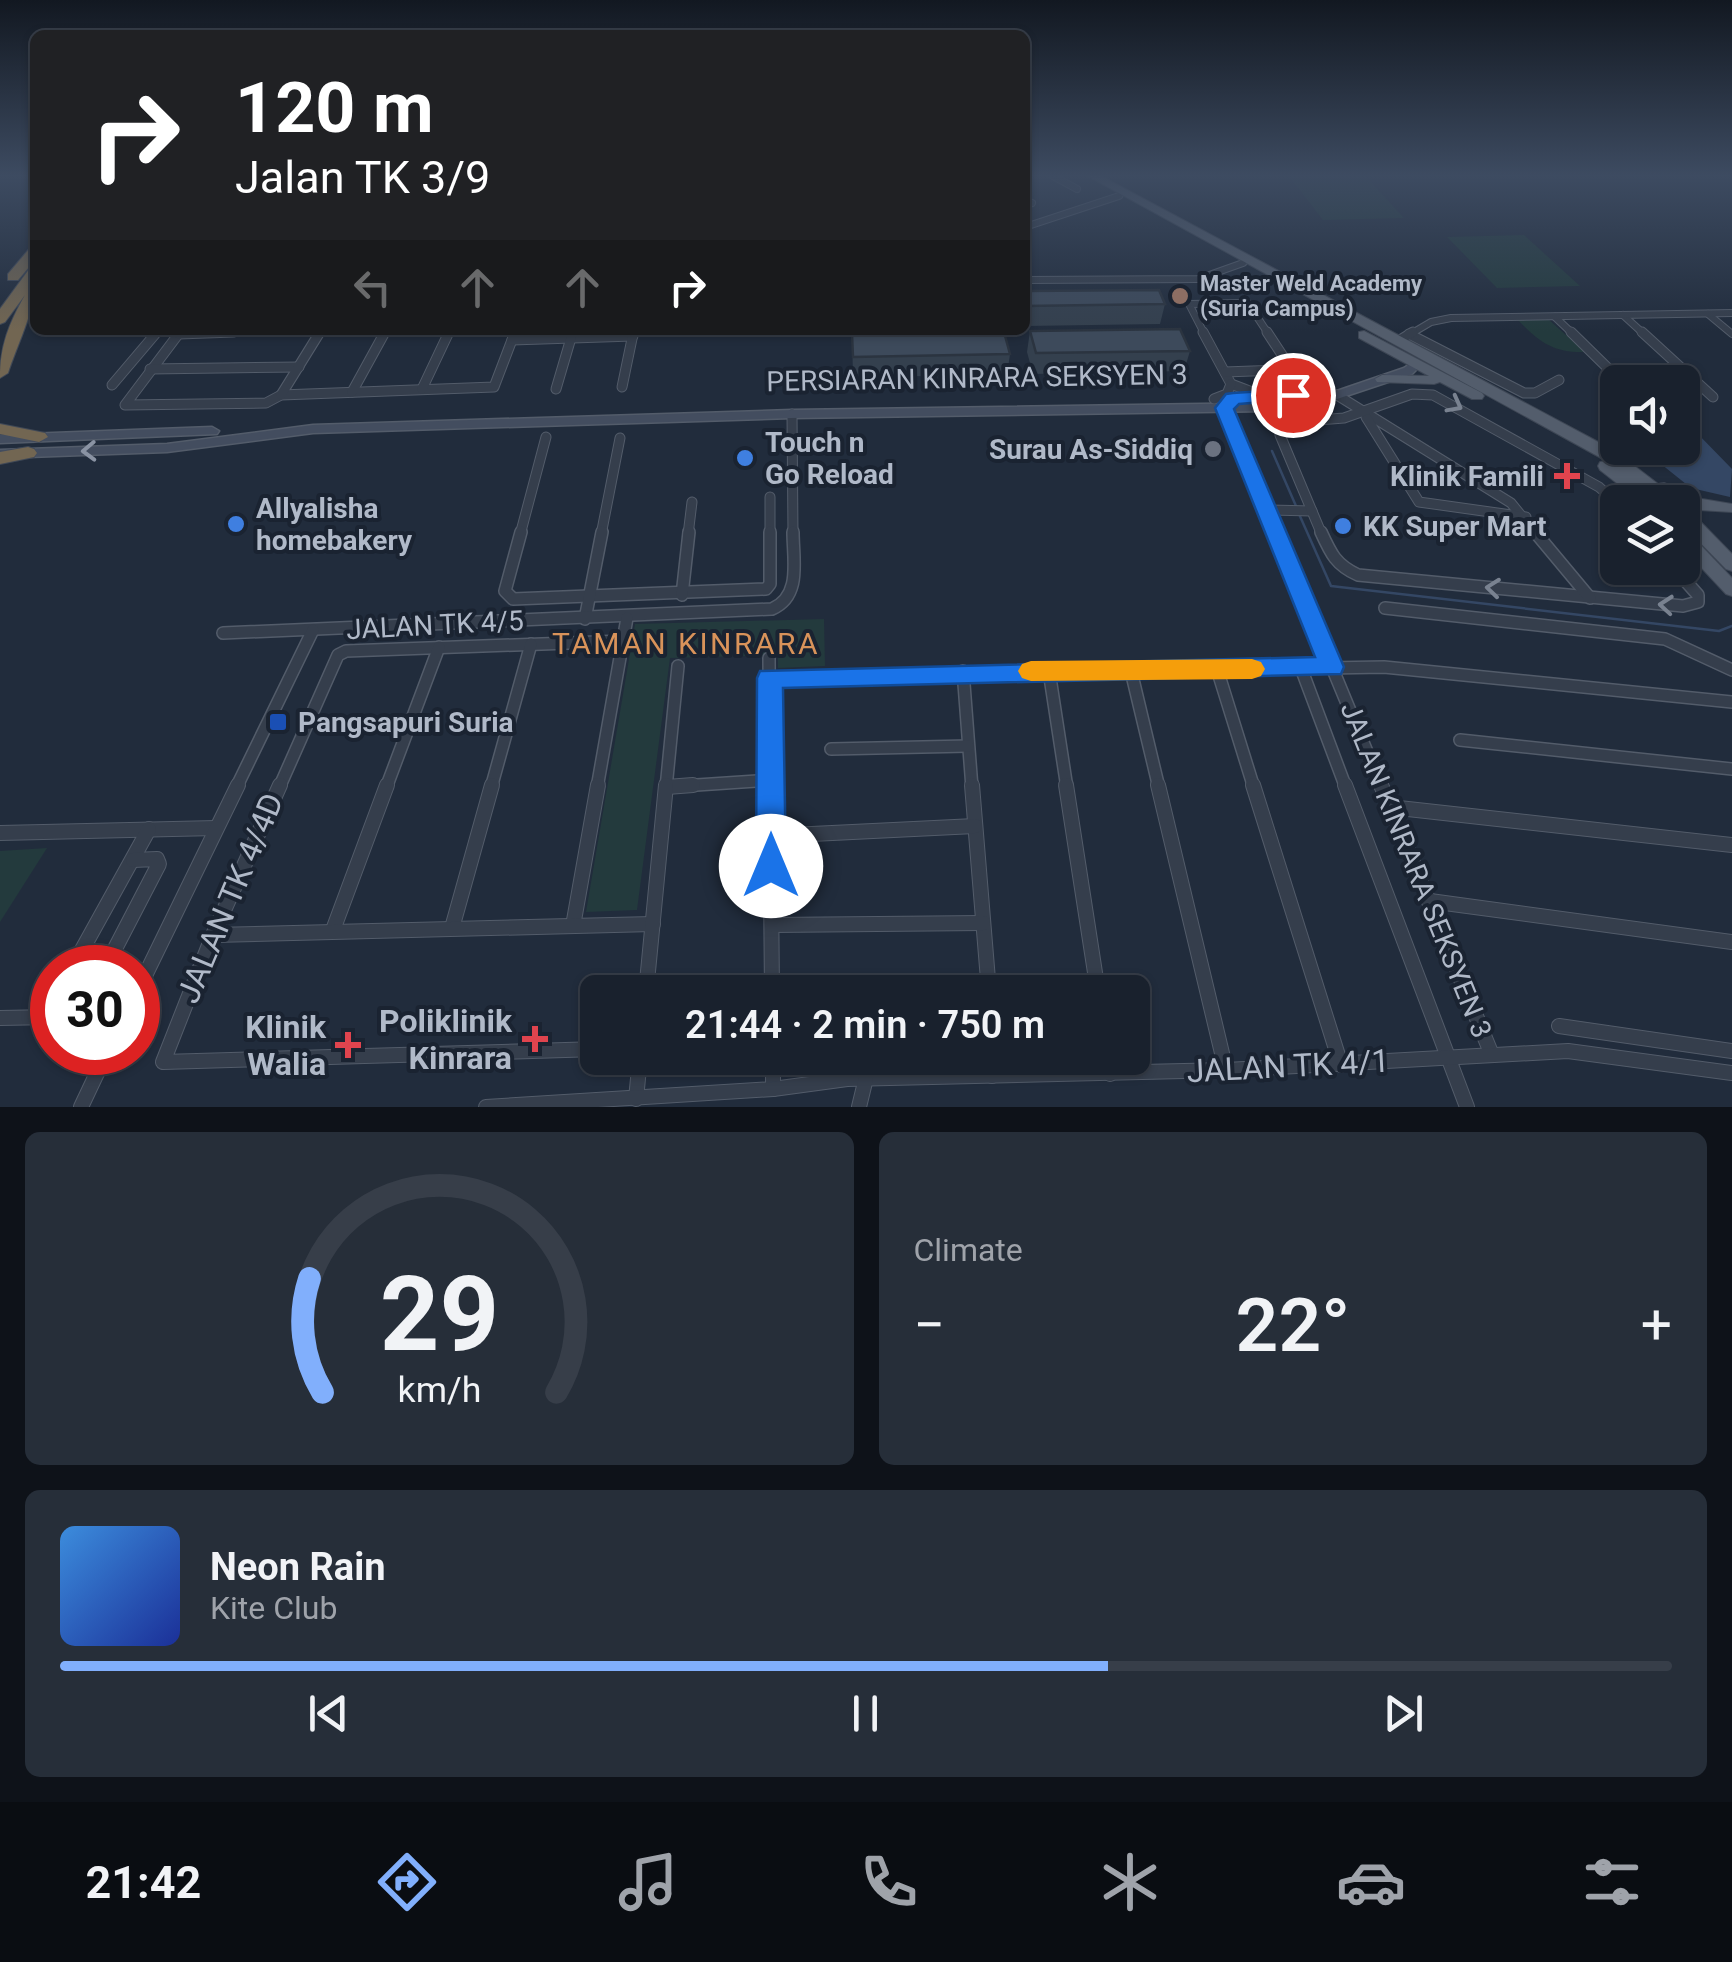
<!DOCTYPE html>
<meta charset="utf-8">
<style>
:root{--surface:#19212d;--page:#262e39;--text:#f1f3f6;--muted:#9fa3aa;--line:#373e49;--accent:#81affc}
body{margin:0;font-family:Roboto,sans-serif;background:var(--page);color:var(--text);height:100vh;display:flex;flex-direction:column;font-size:38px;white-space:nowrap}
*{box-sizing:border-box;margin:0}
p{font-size:32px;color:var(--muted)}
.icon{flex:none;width:55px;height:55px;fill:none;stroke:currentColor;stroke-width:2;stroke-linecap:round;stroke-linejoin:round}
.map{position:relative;height:1107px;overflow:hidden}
.side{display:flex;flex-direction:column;gap:25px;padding:25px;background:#0e1219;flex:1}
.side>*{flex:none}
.guide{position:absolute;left:30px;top:30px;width:1000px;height:305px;border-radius:15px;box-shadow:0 2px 8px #0004,0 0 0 2px var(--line);background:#202124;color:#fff;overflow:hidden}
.controls{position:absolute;left:1600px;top:365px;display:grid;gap:20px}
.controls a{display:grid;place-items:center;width:100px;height:100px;border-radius:15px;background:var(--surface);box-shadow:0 2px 8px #0004,0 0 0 2px var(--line);font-size:50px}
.speed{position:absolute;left:30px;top:945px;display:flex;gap:20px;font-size:50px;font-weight:700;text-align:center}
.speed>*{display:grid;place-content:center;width:130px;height:130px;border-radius:50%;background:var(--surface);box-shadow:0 2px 8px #0004,0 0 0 2px var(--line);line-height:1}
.speed .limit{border:15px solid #d22;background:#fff;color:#111}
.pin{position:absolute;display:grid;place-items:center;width:85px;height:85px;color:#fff;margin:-42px;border:5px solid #fff;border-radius:50%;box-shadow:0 2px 10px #0007}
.me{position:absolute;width:110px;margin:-55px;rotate:0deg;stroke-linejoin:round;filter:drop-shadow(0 0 8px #0008)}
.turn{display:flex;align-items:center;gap:35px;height:210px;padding:0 40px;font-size:45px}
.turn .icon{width:130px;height:130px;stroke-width:2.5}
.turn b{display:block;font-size:70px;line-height:85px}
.lanes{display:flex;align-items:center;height:95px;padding:0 40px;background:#0003;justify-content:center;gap:50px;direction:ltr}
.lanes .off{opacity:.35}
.big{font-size:75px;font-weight:600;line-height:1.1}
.side .tile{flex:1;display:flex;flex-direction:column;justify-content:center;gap:15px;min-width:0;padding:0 35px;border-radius:15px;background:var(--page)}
.side .dial{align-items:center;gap:0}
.dial svg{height:260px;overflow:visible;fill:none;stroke:var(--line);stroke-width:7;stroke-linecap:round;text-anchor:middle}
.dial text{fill:var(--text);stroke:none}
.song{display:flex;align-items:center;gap:30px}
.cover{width:120px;height:120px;border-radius:15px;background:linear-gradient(135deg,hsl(210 70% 55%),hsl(230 70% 35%))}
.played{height:10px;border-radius:5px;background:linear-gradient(90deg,var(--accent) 65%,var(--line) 65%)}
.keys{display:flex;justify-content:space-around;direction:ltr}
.heat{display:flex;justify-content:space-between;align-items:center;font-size:55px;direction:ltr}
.side .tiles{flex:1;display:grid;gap:25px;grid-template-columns:1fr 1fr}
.tile:last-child{grid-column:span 2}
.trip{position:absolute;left:580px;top:975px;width:570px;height:100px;border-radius:15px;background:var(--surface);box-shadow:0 2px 8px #0004,0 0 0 2px var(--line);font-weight:600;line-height:100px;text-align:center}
.dock{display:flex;height:160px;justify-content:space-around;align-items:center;background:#0a0d12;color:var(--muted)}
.dock .icon{width:70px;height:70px}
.dock .on{color:var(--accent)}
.dock b{font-size:45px;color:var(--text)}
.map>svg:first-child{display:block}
</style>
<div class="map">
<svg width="1732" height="1107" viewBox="0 0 1732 1107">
<rect width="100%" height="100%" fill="#212c3c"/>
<g fill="#233a3d">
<polygon points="1289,176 1365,176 1404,218 1323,220"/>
<polygon points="1524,235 1580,286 1497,288 1447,237"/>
<path d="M 1548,319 L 1585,352 C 1554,353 1539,342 1518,320 Z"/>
<polygon points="824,619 825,666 778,668 778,655 670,658 637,910 586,912 635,624"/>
<polygon points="47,848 0,922 0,851"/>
</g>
<polygon fill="#344764" points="1683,425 1694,430 1732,469 1730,497 1691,488 1641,448 1682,448"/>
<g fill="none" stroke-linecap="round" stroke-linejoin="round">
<g stroke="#344764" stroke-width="2.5">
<polyline points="1272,451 1296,506"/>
<polyline points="1299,514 1331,586 1719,631 1732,626"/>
</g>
<g stroke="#535c6a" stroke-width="8">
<g id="minor-far3">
<polyline points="1053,176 1077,189"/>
<polyline points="1025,200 1032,203"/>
<polyline points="1025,227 1119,196"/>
<polyline points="1025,280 1198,279 1243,263"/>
<polyline points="1708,314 1732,334"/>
<polyline points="1623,315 1645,335"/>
<polyline points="1555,317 1574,335"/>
<polyline points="179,334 321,330"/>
<polyline points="155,335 159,330"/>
<polyline points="178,335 182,330"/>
<polyline points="319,335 322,330"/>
<polyline points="383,335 386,330"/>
<polyline points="448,335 450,330"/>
<polyline points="514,335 516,330"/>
<polyline points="1205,335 1189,304 1248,303 1269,335"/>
<polyline points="1409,335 1431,322 1451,318 1732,313"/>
</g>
</g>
<g stroke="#535c6a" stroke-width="11">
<g id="minor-far2">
<polyline points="180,332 125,405 266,403 281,395 494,387 515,332"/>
<polyline points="1203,332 1231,384 1265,397"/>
<polyline points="1571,332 1622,382"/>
<polyline points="1642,332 1713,397"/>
<polyline points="179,334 234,332"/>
<polyline points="1409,334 1524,393 1535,393 1559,380"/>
<polyline points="512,340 633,336"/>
<polyline points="1400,340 1413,332"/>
<polyline points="150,369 299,367"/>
<polyline points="1225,372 1281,370 1288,364 1267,332"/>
<polyline points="112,385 157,332"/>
<polyline points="622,387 633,334"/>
<polyline points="422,389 449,332"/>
<polyline points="556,389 571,338"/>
<polyline points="352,392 385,332"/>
<polyline points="281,395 320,332"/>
<polyline points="1337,395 1511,503 1537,535"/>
<polyline points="1214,399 1227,394 1231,384"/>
<polyline points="1225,408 1277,535"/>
<polyline points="792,414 793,535"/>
<polyline points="1366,417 1419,502 1526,517"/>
<polyline points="770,497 770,535"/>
<polyline points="1269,510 1312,511"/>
<polyline points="520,535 546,437"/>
<polyline points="601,535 620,438"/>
<polyline points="688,535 692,502"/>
<polyline points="1322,535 1280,435 1293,422 1344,418 1412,394 1433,395 1599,487 1618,504"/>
</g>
</g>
<g stroke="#535c6a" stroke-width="14">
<g id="minor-far1">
<polyline points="521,532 505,591 513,599 766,589 770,584 770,532"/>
<polyline points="1276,532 1382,788"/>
<path d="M 1321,532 C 1331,554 1336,565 1358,575 L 1683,606 L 1698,602 L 1698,595 L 1674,568"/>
<polyline points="1535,532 1590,598"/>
<polyline points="682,595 689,532"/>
<polyline points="1385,608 1665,639 1732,670"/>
<polyline points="585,619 602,532"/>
<path d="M 223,633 L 772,609 C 802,596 793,560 793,532"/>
<polyline points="769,658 770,788"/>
<polyline points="1301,668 1346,788"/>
<polyline points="1217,669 1254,788"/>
<polyline points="963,671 972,788"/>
<polyline points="1049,671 1067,788"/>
<polyline points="1131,671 1159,788"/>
<polyline points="770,678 1384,667 1732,702"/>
<polyline points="1460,740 1732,769"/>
<polyline points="831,749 968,746"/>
<polyline points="667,787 770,780"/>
<polyline points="236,788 313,630"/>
<polyline points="279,788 338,655 346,651 623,641"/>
<polyline points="386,788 439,647"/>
<polyline points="491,788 531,644"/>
<polyline points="597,788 627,618"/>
<polyline points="666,788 678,666"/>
</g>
</g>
<g stroke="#535c6a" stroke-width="16">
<g id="minor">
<polyline points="280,785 213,935 163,1062 598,1049"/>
<polyline points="770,785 772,992"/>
<polyline points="972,785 989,992"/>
<polyline points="1066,785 1098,992"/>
<polyline points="1158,785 1226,1070"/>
<polyline points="1253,785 1341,1065"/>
<polyline points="1345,785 1467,1107"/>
<polyline points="1381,785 1492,1055"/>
<polyline points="667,787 693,785"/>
<polyline points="1390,807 1732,845"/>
<polyline points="0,833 216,828"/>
<polyline points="771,836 975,826"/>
<polyline points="1430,901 1732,942"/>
<polyline points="772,925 983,923"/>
<polyline points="573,926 598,785"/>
<polyline points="452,928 492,785"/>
<polyline points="333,930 387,785"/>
<polyline points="213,935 653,924"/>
<polyline points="72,968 149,829"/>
<polyline points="105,968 159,864 157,859 133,860"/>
<polyline points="138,990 238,785"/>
<polyline points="646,992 666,785"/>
<polyline points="0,1018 52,1017"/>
<polyline points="44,1018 52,1002"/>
<polyline points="1559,1026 1732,1051"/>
<polyline points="773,1058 773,1089"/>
<polyline points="992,1058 992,1076"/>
<polyline points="1107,1058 1110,1074"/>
<polyline points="636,1099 640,1058"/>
<polyline points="81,1107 107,1052"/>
<polyline points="486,1107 773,1089 847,1079 1226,1070 1568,1051 1732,1073"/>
<polyline points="859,1107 866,1078"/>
</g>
</g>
<g stroke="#535c6a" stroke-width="3">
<g id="secondary">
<polygon points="1416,360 1422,364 1412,374 1331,401 1269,411 792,418 313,433 167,452 0,458 0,450 167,444 313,425 792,410 1269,403 1325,395 1404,368"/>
<polygon points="212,427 219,431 217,434 0,443 0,435"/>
</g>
</g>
<g stroke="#3e4755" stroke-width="2">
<g id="primary">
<polygon points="1088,176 1101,176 1615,451 1658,484 1664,483 1702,499 1732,504 1732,512 1699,510 1679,501 1641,502 1600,470 1598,466 1600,462 1607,461 1603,459"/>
<polygon points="1364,331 1482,393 1484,396 1482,399 1472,399 1440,382 1434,384 1377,382 1375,379 1382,375 1429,376 1359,338 1359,332"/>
<polygon points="1682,507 1688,509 1732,554 1732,571 1726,569 1682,524"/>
<polygon points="1682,530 1688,532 1732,578 1732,596 1726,594 1682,547"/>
</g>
</g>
<g stroke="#404957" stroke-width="2">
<g id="motorway">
<polygon points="35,247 35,260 18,280 8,280 8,274 30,248"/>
<path d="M 35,267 L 35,281 L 31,287 L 35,286 C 35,309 16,348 8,373 L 0,378 C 0,345 9,324 25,295 L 5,322 L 0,324 L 0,309 L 30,268 Z"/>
<polygon points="0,424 45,433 48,437 39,442 0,434"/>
<polygon points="28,447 34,449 37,453 34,457 0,464 0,452"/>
</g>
</g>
<use href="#minor-far3" stroke="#353e4c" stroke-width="6"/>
<use href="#minor-far2" stroke="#353e4c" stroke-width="9"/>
<use href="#minor-far1" stroke="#353e4c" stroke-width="11"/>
<use href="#minor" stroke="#353e4c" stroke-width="14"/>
<use href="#secondary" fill="#434d5f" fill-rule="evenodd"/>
<use href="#primary" fill="#535d6c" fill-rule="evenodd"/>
<use href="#motorway" fill="#726652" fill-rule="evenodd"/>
</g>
<g fill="#34404e">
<polygon points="1025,291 1165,304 1160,324 1025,326"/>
<polygon points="1030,331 1190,351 1184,371 1033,374 1027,352"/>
<polygon points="852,334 1010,354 1007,375 853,377"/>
</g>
<g fill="#3d4a5b" stroke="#2b3440" stroke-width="2.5">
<polygon points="1159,290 1165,304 1025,306 1025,291"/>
<polygon points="1180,329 1190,351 1036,353 1030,331"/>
<polygon points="1004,332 1010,354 853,357 852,334"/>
</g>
<defs><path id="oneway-chevron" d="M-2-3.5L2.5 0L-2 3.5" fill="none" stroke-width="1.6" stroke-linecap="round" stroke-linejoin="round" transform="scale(2.5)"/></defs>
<g stroke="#798290">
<use href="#oneway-chevron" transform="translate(1455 405) rotate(28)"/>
<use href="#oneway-chevron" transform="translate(1493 588) rotate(-174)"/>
<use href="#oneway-chevron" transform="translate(1666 605) rotate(-175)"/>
</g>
<use stroke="#8a93a3" href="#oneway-chevron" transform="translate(89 451) rotate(178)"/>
<linearGradient id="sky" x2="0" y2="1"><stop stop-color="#121821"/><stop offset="0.53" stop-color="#3d4b61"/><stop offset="1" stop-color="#3d4b61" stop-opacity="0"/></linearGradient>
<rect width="1732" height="331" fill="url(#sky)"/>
<polygon fill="#1a73e8" stroke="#114b97" stroke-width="2.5" points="1293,389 1303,395 1300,399 1239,404 1234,409 1344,667 1341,674 783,688 786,866 782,876 771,880 761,876 756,866 757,678 760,671 1315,657 1215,408 1226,394 1233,393"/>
<polygon fill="#f59e0b" points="1252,659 1261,662 1265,669 1261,676 1252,679 1031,681 1022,678 1018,671 1022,664 1031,661"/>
<circle fill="#8d6e63" stroke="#1a2331" stroke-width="4" cx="1180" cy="296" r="10"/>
<circle fill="#6b7280" stroke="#1a2331" stroke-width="4" cx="1213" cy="449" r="10"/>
<g fill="#3f7fe0" stroke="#1a2331" stroke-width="4">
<circle cx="745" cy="458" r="10"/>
<circle cx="236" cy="524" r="10"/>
<circle cx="1343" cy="526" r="10"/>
</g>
<g fill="#e0444e" stroke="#1a2331" stroke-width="4">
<path d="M1562 461h10v10h10v10h-10v10h-10v-10h-10v-10h10z"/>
<path d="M530 1024h10v10h10v10h-10v10h-10v-10h-10v-10h10z"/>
<path d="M343 1030h10v10h10v10h-10v10h-10v-10h-10v-10h10z"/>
</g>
<rect fill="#1a4fb4" stroke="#1a2331" stroke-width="4" x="268" y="712" width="20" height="20" rx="5"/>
<g text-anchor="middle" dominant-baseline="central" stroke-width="8" stroke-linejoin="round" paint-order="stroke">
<g font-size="22" font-weight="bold" fill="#b0b9c8" stroke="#1a2331" text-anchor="start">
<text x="1200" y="283">Master Weld Academy<tspan x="1200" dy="25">(Suria Campus)</tspan></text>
</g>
<g font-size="28" fill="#b0b9c8" stroke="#1a2331">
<text transform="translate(977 378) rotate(-1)">PERSIARAN KINRARA SEKSYEN 3</text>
<text transform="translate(435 625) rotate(-3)">JALAN TK 4/5</text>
<text transform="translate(1416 870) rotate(68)">JALAN KINRARA SEKSYEN 3</text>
</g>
<g font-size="28" font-weight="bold" fill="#b0b9c8" stroke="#1a2331" text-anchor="start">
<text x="765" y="442">Touch n<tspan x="765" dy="32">Go Reload</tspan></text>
<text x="1193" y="449" text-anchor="end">Surau As-Siddiq</text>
<text x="1544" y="476" text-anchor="end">Klinik Famili</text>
<text x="256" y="508">Allyalisha<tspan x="256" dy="32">homebakery</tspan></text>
<text x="1363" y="526">KK Super Mart</text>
<text x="298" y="722">Pangsapuri Suria</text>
</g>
<g font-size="30" letter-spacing="2.5" fill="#d9935a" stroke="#1a2331">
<text x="686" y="643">TAMAN KINRARA</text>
</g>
<g font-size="32" fill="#b0b9c8" stroke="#1a2331">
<text transform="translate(230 898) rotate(-67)">JALAN TK 4/4D</text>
<text transform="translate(1288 1066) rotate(-3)">JALAN TK 4/1</text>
</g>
<g font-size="32" font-weight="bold" fill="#b0b9c8" stroke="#1a2331" text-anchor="end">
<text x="512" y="1021">Poliklinik<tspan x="512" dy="37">Kinrara</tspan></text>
<text x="326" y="1027">Klinik<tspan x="326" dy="37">Walia</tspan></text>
</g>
</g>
</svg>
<div class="controls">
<a><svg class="icon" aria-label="sound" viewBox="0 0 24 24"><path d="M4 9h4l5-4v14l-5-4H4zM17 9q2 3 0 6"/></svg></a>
<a><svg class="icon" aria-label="layers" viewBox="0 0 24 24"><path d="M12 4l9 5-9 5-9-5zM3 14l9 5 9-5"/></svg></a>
</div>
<div class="speed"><div class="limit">30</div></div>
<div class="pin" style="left:1293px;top:395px;background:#d93025"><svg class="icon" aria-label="arrive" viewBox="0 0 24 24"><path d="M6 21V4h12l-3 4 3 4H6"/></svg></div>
<svg class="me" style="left:771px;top:866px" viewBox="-20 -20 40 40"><circle r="19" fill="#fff"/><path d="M0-13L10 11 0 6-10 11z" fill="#1a73e8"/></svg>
<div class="trip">21:44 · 2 min · 750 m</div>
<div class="guide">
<div class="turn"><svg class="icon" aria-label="right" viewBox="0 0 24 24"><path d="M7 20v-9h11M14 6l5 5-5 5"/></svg><div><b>120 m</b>Jalan TK 3/9</div></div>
<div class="lanes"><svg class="icon off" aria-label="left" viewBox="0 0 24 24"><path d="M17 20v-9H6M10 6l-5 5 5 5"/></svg><svg class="icon off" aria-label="ahead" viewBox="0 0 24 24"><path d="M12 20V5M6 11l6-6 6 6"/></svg><svg class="icon off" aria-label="ahead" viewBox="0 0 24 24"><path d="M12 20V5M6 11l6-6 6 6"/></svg><svg class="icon" aria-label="right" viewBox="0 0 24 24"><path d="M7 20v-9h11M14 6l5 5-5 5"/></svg></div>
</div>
</div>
<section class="side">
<div class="tiles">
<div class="tile dial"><svg viewBox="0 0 100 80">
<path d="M14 69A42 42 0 1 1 86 69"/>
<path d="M14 69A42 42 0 0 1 10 34" stroke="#81affc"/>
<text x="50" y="56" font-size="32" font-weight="700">29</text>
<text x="50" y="72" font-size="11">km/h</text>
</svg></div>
<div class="tile"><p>Climate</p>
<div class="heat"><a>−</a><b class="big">22°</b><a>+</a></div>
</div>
<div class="tile">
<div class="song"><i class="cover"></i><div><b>Neon Rain</b><p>Kite Club</p></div></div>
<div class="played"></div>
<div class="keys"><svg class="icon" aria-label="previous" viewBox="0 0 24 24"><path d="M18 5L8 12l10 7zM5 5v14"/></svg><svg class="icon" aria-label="pause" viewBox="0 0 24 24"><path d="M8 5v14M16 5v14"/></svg><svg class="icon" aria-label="next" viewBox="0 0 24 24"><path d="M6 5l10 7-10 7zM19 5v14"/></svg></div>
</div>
</div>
</section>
<nav class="dock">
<b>21:42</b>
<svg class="icon on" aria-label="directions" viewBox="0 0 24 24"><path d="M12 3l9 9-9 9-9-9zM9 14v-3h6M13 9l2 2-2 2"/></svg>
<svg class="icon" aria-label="music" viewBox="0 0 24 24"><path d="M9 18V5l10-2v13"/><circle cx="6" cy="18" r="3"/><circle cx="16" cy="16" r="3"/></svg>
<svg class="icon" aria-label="phone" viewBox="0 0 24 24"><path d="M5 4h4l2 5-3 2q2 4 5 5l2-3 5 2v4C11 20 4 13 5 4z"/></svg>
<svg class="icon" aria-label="climate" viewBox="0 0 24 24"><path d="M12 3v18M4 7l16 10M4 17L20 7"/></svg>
<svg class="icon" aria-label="car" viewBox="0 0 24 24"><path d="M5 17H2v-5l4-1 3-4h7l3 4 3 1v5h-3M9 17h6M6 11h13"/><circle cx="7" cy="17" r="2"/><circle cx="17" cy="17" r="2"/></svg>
<svg class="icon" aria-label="filters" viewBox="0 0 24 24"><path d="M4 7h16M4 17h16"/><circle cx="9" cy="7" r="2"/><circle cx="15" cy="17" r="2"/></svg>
</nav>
